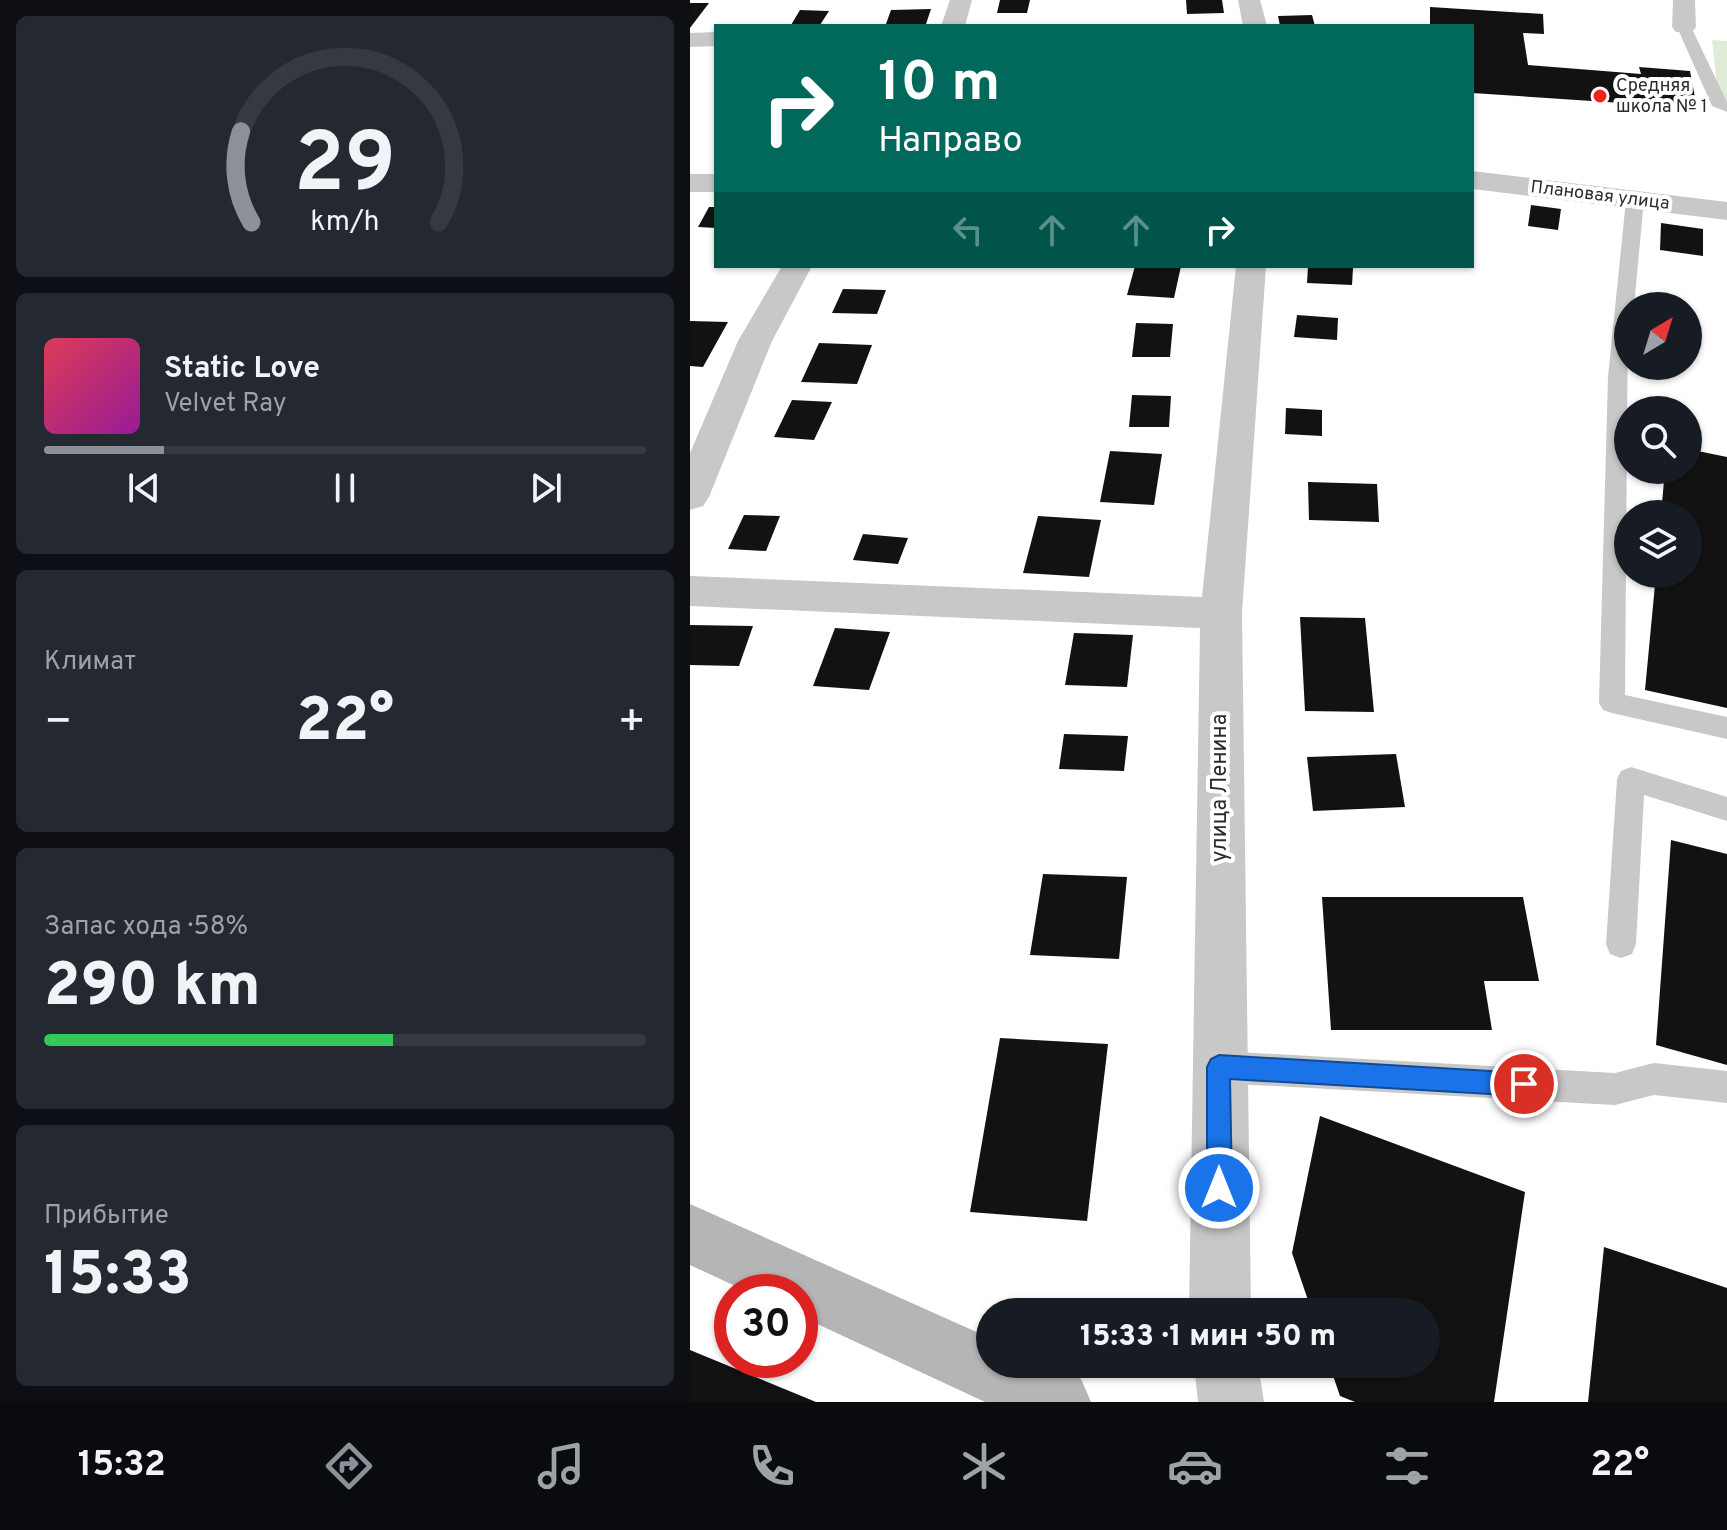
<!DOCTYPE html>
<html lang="ru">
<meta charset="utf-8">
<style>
:root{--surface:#171b24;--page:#242831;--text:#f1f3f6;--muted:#9ea1a6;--line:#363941;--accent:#8c9099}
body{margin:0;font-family:Overpass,sans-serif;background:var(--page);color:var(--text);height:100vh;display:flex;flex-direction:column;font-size:30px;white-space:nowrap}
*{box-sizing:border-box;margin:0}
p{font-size:26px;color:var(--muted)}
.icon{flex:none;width:44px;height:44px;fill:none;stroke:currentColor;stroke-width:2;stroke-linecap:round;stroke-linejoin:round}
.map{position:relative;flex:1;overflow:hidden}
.sheet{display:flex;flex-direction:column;gap:16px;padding:16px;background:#0d0f14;width:690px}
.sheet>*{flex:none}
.hud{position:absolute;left:24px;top:24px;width:760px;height:244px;border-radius:0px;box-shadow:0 2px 6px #0004;background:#00695c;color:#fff;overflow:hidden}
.needle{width:52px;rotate:38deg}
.tools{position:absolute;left:924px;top:292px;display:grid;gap:16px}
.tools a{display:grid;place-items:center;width:88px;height:88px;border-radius:50%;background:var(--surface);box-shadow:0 2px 6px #0004;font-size:40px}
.speed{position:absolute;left:24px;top:1274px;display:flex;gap:16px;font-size:40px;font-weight:700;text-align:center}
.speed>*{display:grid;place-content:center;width:104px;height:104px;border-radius:50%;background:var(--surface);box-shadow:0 2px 6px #0004;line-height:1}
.speed .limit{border:12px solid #d22;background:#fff;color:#111}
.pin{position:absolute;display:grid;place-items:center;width:68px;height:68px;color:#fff;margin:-34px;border:4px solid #fff;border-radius:50%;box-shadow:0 2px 8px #0007}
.me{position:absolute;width:88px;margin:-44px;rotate:0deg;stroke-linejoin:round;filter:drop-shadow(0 0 6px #0008)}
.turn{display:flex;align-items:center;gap:28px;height:168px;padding:0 32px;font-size:36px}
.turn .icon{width:104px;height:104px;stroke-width:2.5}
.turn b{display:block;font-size:56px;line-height:68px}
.lanes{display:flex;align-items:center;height:76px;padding:0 32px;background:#0003;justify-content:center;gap:40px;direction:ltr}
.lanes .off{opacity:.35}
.big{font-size:60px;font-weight:800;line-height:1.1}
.sheet .tile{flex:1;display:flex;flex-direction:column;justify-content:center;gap:12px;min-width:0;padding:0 28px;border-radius:12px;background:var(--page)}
.sheet .dial{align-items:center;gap:0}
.dial svg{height:208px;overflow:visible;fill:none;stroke:var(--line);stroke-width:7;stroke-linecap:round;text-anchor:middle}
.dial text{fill:var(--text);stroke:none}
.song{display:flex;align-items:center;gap:24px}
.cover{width:96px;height:96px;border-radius:12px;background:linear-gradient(135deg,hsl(350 70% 55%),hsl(300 70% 35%))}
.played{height:8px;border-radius:4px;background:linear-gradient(90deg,var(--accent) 20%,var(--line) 20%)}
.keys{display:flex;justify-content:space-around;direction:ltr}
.heat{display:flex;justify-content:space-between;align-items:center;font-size:44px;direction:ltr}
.charge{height:12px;border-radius:6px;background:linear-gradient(90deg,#34c759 58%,var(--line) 0)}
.trip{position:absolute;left:286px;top:1298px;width:464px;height:80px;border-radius:40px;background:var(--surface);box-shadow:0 2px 6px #0004;font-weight:800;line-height:80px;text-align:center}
.tabs{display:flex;height:128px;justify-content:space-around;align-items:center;background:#090b0e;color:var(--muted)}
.tabs .icon{width:56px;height:56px}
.tabs .current{color:var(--accent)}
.tabs b{font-size:36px;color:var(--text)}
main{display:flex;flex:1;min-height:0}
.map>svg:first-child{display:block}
</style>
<main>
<section class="sheet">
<div class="tile dial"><svg viewBox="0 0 100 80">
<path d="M14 69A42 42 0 1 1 86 69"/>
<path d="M14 69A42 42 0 0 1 10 34" stroke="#8c9099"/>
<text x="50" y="56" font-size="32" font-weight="700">29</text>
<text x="50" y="72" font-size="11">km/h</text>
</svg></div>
<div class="tile">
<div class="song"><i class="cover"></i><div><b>Static Love</b><p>Velvet Ray</p></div></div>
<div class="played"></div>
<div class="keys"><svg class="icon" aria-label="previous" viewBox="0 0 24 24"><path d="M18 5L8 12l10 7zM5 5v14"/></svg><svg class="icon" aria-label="pause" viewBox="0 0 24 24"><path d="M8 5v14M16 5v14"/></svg><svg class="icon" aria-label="next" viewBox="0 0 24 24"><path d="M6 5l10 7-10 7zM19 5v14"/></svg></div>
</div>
<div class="tile"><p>Климат</p>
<div class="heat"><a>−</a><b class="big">22°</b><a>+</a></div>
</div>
<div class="tile"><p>Запас хода · 58%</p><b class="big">290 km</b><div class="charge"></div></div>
<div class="tile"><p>Прибытие</p><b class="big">15:33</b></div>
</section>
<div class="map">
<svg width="1037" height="1402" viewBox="0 0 1037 1402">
<rect width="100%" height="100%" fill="#fff"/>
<polygon fill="#e0ebd7" points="1022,40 1037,41 1037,103 1029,102"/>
<g fill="#121212">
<polygon points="310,0 340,0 337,13 307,13"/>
<polygon points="496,0 532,0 534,13 497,14"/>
<polygon points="0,3 19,3 0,28"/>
<polygon points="740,7 853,14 854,34 833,33 838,65 951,74 949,67 1000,71 1007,108 782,93 782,26 740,26"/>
<polygon points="241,9 236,24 196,24 201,10"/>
<polygon points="110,10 139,11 130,25 101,25"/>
<polygon points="622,15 625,26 590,26 588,16"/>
<polygon points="841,205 871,209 868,230 838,226"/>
<polygon points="19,207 26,207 26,228 8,227"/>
<polygon points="971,223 1013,229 1013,256 970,250"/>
<polygon points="445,266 491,266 484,298 437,295"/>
<polygon points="618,266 663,268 662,285 617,283"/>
<polygon points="153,289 196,290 187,314 142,313"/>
<polygon points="607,315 648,318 647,340 604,337"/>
<polygon points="0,321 38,322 13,367 0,366"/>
<polygon points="446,323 483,324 480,357 442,357"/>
<polygon points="129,343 182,345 167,384 111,382"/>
<polygon points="442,395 481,396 479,427 439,427"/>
<polygon points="102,400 142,402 124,440 84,437"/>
<polygon points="596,408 632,410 632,436 595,434"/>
<polygon points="998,449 1037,457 1037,708 955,690 966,574 998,574 998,514 971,514 975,470 998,470"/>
<polygon points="420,451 472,454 464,505 410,502"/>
<polygon points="618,482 687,484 689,522 619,520"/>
<polygon points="54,515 90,516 76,551 38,549"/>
<polygon points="348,516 411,520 399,577 333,573"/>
<polygon points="173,534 218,538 208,564 163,560"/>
<polygon points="610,617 675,618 684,712 615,711"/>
<polygon points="0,625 63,626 49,666 0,665"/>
<polygon points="145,628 200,632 179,690 123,686"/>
<polygon points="384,633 443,635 437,687 375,685"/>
<polygon points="374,734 438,736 434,771 369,769"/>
<polygon points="706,754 715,807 623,811 617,757"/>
<polygon points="981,840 1037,854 1037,1065 966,1045"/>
<polygon points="353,874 437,877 429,959 340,955"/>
<polygon points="632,897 833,897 849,981 794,981 802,1030 641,1030"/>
<polygon points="310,1038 418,1044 397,1221 280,1212"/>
<polygon points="630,1116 835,1192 804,1402 665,1402 650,1396 639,1364 736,1364 736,1312 622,1312 602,1253"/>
<polygon points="914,1247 1037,1288 1037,1402 898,1402"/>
<polygon points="0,1350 126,1402 0,1402"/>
</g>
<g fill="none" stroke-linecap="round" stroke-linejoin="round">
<g fill="#c8c8c8" fill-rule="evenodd">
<polygon points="994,23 1001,27 1037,102 1037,112 1022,106 987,27"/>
<polygon points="945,195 954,200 944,306 938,306 935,695 1037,717 1037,739 922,713 913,710 909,703 918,377 936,200"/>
<polygon points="941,767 1037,797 1037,821 954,795 946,944 942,954 931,958 920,954 916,944 927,779 931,771"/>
<polygon points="529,1051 925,1073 964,1063 1037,1071 1037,1103 964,1095 925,1105 529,1083 518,1078 513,1067 518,1056"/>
</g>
<g fill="#c8c8c8" fill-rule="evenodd">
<polygon points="260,0 282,0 275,26 251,26"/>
<polygon points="548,0 570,0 577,26 553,26"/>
<polygon points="983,0 1005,0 1006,27 1002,32 986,32 982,27"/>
<polygon points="26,32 26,46 0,47 0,33"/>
<polygon points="782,171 1037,202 1037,220 782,189"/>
<rect x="0" y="174" width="26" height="18"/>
<polygon points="92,266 122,266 82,341 19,497 13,506 0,510 0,453 48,341"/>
<polygon points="546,266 576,266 552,613 561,1312 499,1312 510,628 0,606 0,576 512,597"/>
<polygon points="504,1364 568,1364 574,1402 508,1402"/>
</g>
<polygon fill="#b5b5b5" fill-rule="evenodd" points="0,1204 300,1338 300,1364 358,1364 391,1379 401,1402 295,1402 110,1316 110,1292 58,1292 0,1265"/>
</g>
<polygon fill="#1a73e8" stroke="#114b97" stroke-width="2" points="529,1055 834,1073 842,1076 845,1084 842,1092 834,1096 540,1079 542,1188 538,1197 529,1200 521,1197 517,1188 517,1067 521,1059"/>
<circle fill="#f5221b" stroke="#fff" stroke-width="3" cx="910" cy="96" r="8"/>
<g text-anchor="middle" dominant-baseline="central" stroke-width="8" stroke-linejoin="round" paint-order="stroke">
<g font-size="18" fill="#2b2b2b" stroke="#fff" text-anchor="start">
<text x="926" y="86">Средняя<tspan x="926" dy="21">школа № 1</tspan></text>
</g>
<g font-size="18" fill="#2b2b2b" stroke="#fff">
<text transform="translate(910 196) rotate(7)">Плановая улица</text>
</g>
<g font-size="22" fill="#2b2b2b" stroke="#fff">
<text transform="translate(530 788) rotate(-90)">улица Ленина</text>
</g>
</g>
</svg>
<div class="tools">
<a><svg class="needle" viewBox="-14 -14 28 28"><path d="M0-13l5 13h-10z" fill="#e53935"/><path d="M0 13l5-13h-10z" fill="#9ea1a6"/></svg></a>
<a><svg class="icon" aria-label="search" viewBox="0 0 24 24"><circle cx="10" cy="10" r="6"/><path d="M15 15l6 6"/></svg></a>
<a><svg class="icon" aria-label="layers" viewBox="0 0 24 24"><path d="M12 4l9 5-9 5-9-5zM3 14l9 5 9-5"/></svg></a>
</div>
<div class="speed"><div class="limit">30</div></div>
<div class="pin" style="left:834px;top:1084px;background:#d93025"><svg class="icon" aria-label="arrive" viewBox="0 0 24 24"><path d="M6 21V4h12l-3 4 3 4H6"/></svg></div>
<svg class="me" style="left:529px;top:1188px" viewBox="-20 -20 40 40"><circle r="17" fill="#1a73e8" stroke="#fff" stroke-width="3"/><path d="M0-11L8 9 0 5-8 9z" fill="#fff"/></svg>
<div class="trip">15:33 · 1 мин · 50 m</div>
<div class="hud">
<div class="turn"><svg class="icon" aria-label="right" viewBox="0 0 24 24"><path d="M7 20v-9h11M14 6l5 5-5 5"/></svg><div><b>10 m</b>Направо</div></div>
<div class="lanes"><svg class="icon off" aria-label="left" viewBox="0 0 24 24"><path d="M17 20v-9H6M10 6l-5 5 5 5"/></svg><svg class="icon off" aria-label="ahead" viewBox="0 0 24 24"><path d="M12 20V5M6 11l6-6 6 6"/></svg><svg class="icon off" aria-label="ahead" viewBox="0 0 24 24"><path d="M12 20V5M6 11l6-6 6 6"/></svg><svg class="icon" aria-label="right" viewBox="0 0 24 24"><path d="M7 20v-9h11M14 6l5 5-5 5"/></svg></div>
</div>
</div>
</main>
<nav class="tabs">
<b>15:32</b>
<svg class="icon current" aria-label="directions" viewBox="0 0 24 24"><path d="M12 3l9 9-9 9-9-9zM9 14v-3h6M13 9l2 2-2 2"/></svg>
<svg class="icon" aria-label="music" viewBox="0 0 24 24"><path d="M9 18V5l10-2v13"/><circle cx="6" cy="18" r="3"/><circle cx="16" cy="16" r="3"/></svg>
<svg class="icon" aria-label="phone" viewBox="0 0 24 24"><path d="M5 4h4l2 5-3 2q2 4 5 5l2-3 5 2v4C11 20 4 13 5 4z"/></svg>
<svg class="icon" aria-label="climate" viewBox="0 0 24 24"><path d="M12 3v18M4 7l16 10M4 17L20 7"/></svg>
<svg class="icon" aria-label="car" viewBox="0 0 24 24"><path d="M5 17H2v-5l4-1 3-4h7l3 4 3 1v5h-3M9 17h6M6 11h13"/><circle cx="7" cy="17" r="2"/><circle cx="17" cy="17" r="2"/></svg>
<svg class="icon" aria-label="filters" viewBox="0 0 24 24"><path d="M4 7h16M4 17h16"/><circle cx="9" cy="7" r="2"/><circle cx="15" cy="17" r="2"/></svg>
<b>22°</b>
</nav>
